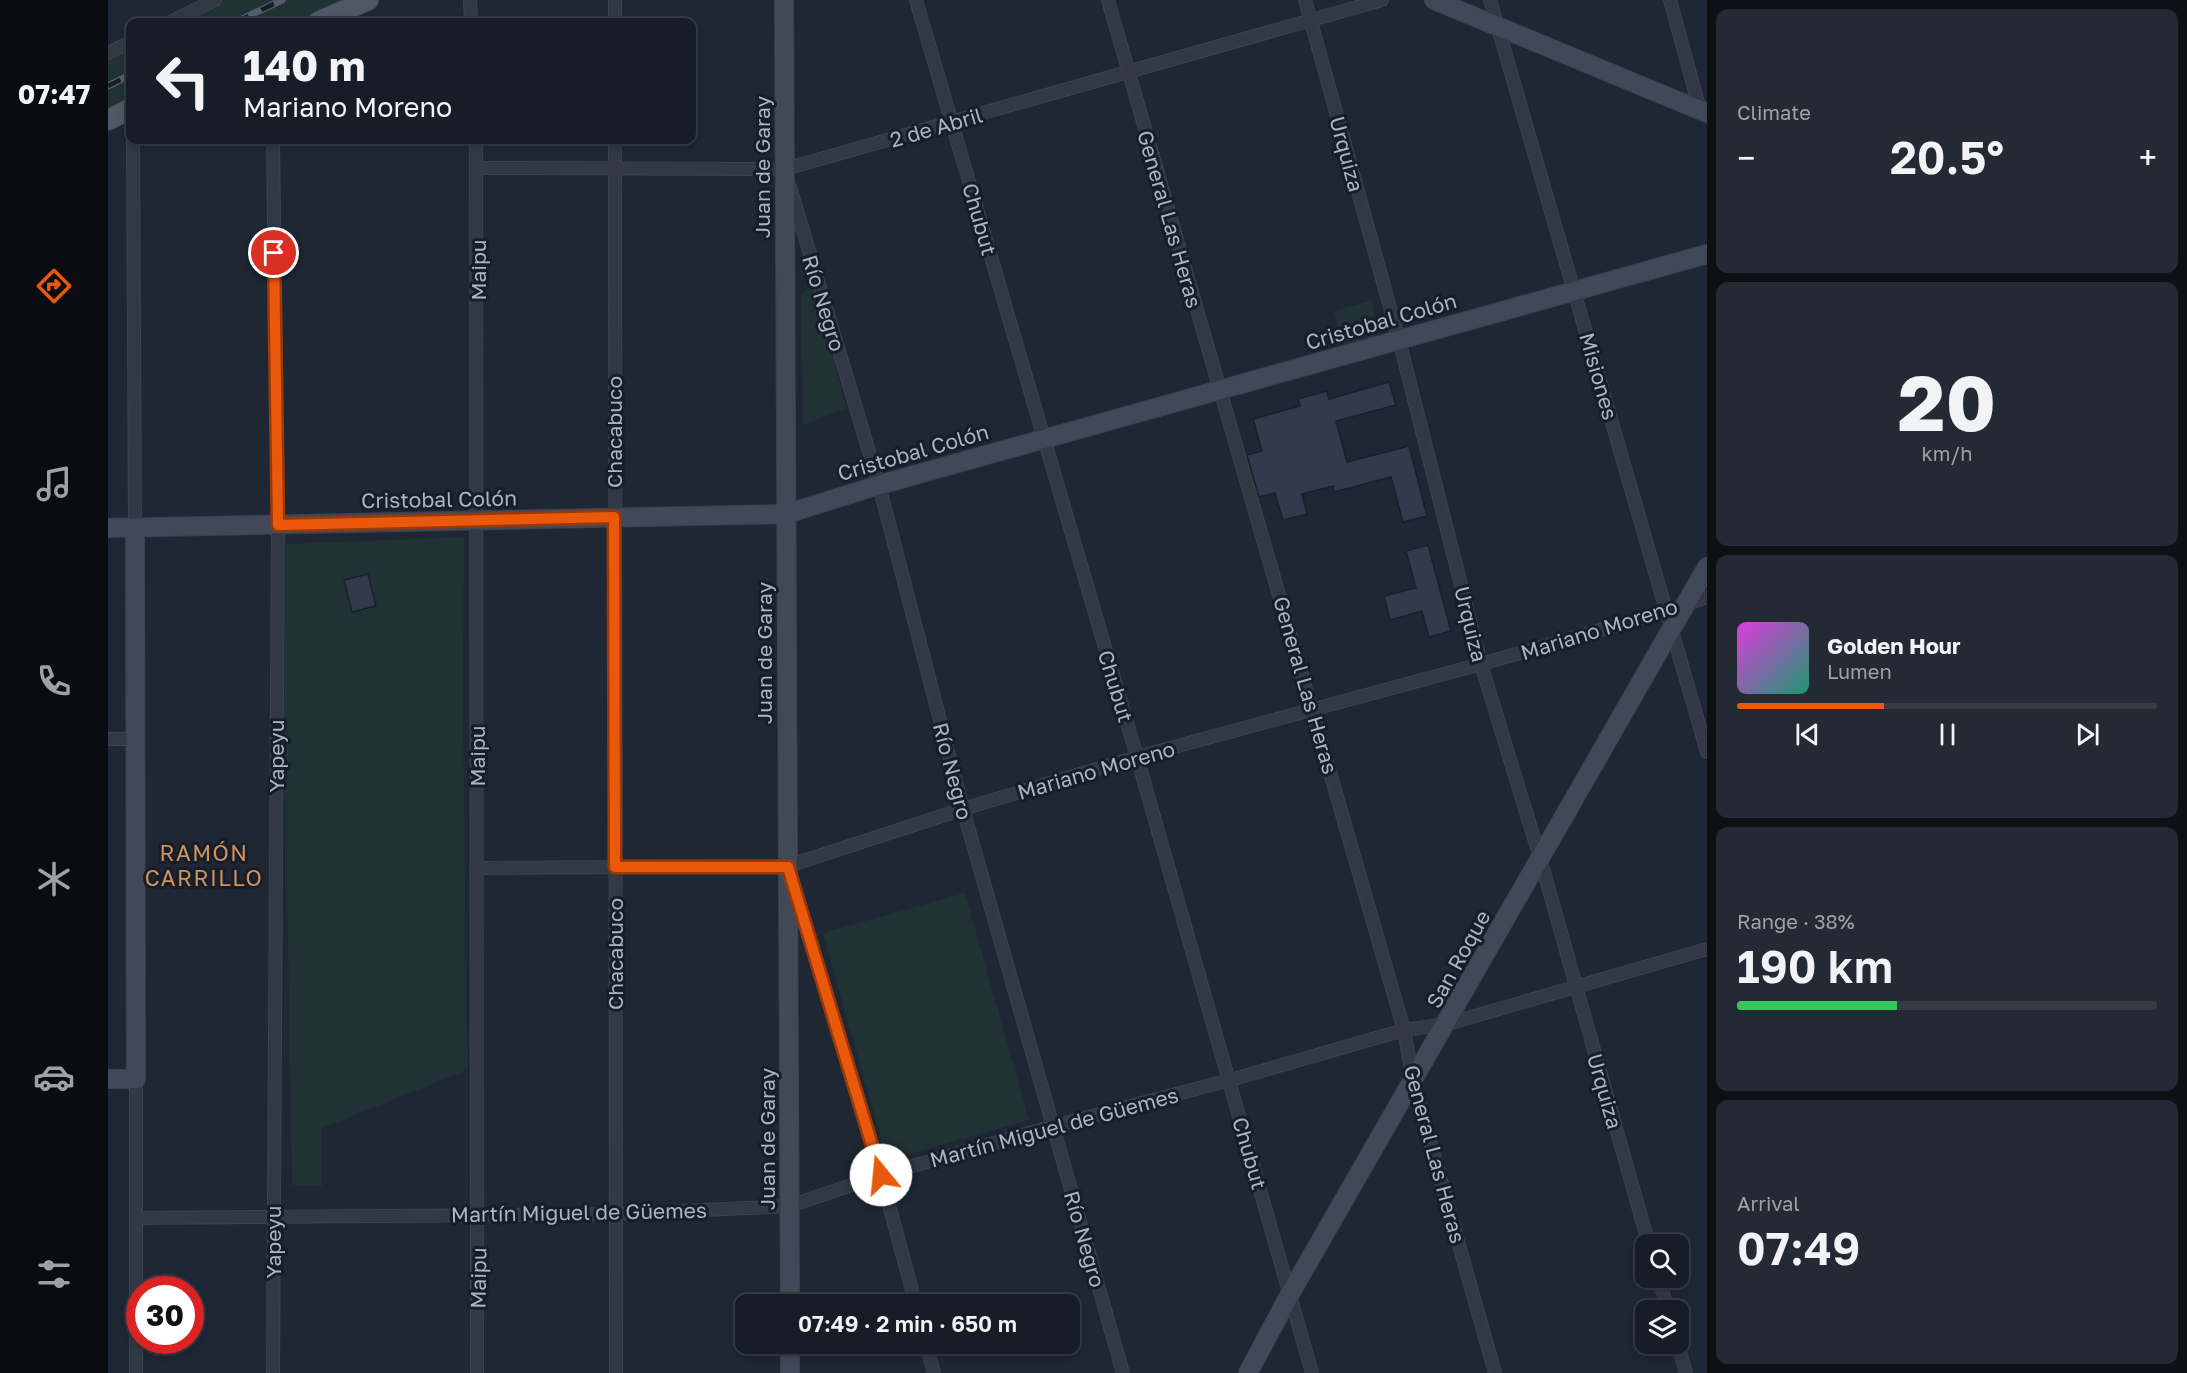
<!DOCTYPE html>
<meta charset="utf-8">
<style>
:root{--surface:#171d27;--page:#242a33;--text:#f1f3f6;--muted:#9ea2a7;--line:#363b44;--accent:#ea580c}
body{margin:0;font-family:"Golos Text",sans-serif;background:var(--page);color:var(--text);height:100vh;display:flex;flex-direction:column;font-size:22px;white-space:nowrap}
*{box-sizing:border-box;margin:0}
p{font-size:20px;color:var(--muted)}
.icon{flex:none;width:33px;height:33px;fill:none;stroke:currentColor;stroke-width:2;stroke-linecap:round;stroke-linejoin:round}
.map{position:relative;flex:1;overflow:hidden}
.drawer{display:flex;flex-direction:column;gap:9px;padding:9px;background:#0d1015;width:480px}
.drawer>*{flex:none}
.top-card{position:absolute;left:18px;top:18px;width:570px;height:126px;border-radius:12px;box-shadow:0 3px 9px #0003,0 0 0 2px var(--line);background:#171d27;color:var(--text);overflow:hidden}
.buttons{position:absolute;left:1527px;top:1234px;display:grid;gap:12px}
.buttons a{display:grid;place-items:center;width:54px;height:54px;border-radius:12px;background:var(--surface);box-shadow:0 3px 9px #0003,0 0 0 2px var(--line);font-size:30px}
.speed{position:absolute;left:18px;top:1276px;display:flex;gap:12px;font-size:30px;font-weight:700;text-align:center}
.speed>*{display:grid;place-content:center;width:78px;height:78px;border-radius:50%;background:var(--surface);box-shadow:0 3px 9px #0003,0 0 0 2px var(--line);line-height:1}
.speed .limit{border:9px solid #d22;background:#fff;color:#111}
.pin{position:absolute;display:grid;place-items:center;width:51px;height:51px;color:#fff;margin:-26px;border:3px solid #fff;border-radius:50%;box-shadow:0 2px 6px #0007}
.me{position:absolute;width:66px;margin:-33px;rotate:343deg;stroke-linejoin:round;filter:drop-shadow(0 0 4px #0008)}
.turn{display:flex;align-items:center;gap:21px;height:126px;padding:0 18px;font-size:27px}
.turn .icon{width:78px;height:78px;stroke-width:2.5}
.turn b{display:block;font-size:42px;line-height:51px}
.big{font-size:45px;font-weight:600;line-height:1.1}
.drawer .widget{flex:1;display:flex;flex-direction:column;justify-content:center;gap:9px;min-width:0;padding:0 21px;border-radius:12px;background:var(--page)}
.drawer .dial{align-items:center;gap:0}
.dial b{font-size:78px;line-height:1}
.song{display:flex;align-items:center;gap:18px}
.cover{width:72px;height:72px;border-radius:9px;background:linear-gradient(135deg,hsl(300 70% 55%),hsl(160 70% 35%))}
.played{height:6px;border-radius:3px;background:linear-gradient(90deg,var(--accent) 35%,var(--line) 35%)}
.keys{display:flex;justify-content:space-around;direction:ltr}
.heat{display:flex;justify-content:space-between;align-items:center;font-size:33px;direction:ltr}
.charge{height:9px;border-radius:4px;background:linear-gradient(90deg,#34c759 38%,var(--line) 0)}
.trip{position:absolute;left:627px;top:1294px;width:345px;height:60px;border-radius:12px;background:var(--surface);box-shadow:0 3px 9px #0003,0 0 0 2px var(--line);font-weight:600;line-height:60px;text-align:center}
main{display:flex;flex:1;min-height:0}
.dock{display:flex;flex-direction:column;width:108px;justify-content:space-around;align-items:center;background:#090c10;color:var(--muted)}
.dock .icon{width:42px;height:42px}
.dock .active{color:var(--accent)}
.dock b{font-size:27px;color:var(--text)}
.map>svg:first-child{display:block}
</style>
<main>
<nav class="dock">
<b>07:47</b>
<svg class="icon active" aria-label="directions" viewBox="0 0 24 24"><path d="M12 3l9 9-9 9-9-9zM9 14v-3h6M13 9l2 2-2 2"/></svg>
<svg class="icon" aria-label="music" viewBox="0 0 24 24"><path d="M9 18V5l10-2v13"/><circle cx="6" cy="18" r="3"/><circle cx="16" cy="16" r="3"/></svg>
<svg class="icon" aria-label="phone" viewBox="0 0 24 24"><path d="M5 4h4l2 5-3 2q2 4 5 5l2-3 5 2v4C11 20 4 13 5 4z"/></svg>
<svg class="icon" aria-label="climate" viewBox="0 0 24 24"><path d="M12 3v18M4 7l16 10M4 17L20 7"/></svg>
<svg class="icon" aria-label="car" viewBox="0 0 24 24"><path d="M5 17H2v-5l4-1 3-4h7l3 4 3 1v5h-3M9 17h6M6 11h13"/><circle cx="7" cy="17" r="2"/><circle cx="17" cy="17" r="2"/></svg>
<svg class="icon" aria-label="filters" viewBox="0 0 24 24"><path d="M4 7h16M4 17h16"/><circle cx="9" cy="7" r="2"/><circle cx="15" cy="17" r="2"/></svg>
</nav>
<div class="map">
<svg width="1599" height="1373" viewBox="0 0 1599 1373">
<rect width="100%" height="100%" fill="#1f2734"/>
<g fill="#213235">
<polygon points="107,0 260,0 210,22 62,22"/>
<polygon points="22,42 22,109 0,120 0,53"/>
<polygon points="699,289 705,290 739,408 695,425 693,294"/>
<polygon points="1263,301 1271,331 1266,337 1236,345 1226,311"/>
<polygon points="356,537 355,702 359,1070 214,1128 214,1186 184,1185 176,701 178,544"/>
<polygon points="857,893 921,1120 779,1160 715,933"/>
</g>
<g fill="#313b4b" stroke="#1a202b" stroke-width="1.5">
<polygon points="1281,382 1288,405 1228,421 1239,462 1301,446 1319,516 1295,522 1283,477 1226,492 1225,486 1194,494 1199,514 1175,520 1167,493 1151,497 1139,455 1154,451 1145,419 1192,406 1190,399 1219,391 1221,399"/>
<polygon points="1320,545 1343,631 1321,637 1314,611 1282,620 1276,596 1308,588 1298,551"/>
<polygon points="260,574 268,606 244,612 236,580"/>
</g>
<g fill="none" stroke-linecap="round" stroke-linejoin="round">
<g stroke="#3c424e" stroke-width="14">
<g id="street">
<polyline points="362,0 363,22"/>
<polyline points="507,0 507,22"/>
<polyline points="808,0 1029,757 1204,1373"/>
<path d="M 1000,0 C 1097,344 1199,686 1296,1030 L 1305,1081 L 1387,1373"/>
<polyline points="1197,0 1291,340 1373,664 1432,858 1541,1245"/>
<polyline points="1382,0 1599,752"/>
<polyline points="1562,0 1592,110"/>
<polyline points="62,22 107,0"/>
<polyline points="0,53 22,42"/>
<polyline points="25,140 27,528"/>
<polyline points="368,140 369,1373"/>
<polyline points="507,140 508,1373"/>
<polyline points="370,168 677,169 1274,0"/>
<polyline points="682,187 771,485 855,809 1015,1373"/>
<polyline points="0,739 27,739"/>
<polyline points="368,868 680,866 855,809 1029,757 1373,664 1559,611 1599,597"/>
<polyline points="685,882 773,1175 808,1305"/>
<polyline points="28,1079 28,1373"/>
<polyline points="28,1218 509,1214 682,1206 773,1175 946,1126 1122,1080 1296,1030 1339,1024 1599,949"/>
<polyline points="1551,1278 1560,1311"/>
<polyline points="818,1344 826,1373"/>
<polyline points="1570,1344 1578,1373"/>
<polyline points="165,1373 170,525 165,140"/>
</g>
</g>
<g stroke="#3c424e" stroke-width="20">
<g id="secondary">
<polyline points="676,0 682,1305"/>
<polyline points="1326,0 1599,113"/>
<polyline points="0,528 678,514 771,485 1599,254"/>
<polyline points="0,1079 28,1079 27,528"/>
<polyline points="682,1344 682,1373"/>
<polyline points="1140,1373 1182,1294 1599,567"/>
</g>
</g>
<g stroke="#3c424e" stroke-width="22">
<g id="primary">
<polyline points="210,22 260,0"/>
<polyline points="0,120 22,109"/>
</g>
</g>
<use href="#street" stroke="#323945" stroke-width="12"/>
<use href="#secondary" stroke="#414858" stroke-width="18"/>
<use href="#primary" stroke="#505865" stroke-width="20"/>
<g stroke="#545d6c" stroke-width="7">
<g id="rail">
<polyline points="128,22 174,0"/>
<polyline points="0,86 22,75"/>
</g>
</g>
<use href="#rail" stroke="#181e29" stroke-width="4.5" stroke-dasharray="14" stroke-linecap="butt"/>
</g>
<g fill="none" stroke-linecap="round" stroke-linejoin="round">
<g stroke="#983908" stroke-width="15">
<polyline id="route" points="166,253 170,525 506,517 507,867 680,867 773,1175"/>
</g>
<use href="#route" stroke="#ea580c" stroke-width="10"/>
</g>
<g text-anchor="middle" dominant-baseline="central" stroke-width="6" stroke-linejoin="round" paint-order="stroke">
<g font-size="21" fill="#acb3c2" stroke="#181e29">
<text transform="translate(828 127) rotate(-16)">2 de Abril</text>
<text transform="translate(1239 154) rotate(75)">Urquiza</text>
<text transform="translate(654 167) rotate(-90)">Juan de Garay</text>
<text transform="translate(872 219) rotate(74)">Chubut</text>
<text transform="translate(1062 219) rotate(74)">General Las Heras</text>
<text transform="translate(370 270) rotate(-90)">Maipu</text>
<text transform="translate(716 303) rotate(73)">Río Negro</text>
<text transform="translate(1273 321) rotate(-16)">Cristobal Colón</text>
<text transform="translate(1491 376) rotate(74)">Misiones</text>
<text transform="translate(506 432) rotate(-90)">Chacabuco</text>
<text transform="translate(805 452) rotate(-16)">Cristobal Colón</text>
<text transform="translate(331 499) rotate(-1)">Cristobal Colón</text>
<text transform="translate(1363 624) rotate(76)">Urquiza</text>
<text transform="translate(1491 629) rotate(-17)">Mariano Moreno</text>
<text transform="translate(656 653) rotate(-90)">Juan de Garay</text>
<text transform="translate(1198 685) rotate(74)">General Las Heras</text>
<text transform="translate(1008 686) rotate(73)">Chubut</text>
<text transform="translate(168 756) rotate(-90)">Yapeyu</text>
<text transform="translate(369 756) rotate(-90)">Maipu</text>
<text transform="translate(988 770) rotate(-16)">Mariano Moreno</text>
<text transform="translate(845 771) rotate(75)">Río Negro</text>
<text transform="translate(507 954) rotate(-90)">Chacabuco</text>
<text transform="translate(1350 959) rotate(-61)">San Roque</text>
<text transform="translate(1497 1091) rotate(74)">Urquiza</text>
<text transform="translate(946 1127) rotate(-15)">Martín Miguel de Güemes</text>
<text transform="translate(659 1139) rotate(-90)">Juan de Garay</text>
<text transform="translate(1142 1153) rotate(74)">Chubut</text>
<text transform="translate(1327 1154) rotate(75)">General Las Heras</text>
<text transform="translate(471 1212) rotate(-1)">Martín Miguel de Güemes</text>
<text transform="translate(977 1239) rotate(74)">Río Negro</text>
<text transform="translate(165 1242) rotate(-90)">Yapeyu</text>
<text transform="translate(370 1278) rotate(-89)">Maipu</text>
</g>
<g font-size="22" letter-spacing="1.5" fill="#ce945b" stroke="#181e29">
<text x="96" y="852">RAMÓN<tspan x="96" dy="25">CARRILLO</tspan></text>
</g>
</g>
</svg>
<div class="buttons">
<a><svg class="icon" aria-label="search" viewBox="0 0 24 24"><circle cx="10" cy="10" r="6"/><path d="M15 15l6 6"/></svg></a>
<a><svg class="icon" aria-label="layers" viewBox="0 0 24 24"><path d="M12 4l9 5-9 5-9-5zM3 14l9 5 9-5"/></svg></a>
</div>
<div class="speed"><div class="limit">30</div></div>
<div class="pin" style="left:166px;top:253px;background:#d93025"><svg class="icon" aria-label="arrive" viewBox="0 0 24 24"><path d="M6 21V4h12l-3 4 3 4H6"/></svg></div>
<svg class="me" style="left:773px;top:1175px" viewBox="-20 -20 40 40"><circle r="19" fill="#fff"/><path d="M0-13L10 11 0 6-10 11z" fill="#ea580c"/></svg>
<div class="trip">07:49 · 2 min · 650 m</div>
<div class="top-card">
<div class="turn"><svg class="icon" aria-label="left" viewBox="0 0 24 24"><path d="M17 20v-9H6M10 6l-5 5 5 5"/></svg><div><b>140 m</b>Mariano Moreno</div></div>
</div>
</div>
<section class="drawer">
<div class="widget"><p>Climate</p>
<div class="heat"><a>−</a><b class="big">20.5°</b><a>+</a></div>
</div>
<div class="widget dial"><b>20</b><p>km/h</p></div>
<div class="widget">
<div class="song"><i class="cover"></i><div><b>Golden Hour</b><p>Lumen</p></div></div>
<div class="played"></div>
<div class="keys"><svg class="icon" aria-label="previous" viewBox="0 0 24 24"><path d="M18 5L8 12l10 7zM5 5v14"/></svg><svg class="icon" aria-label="pause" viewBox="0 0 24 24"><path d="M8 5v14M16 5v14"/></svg><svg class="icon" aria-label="next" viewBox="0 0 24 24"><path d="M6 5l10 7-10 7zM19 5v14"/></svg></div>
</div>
<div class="widget"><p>Range · 38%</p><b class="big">190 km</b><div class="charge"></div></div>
<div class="widget"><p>Arrival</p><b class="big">07:49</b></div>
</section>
</main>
